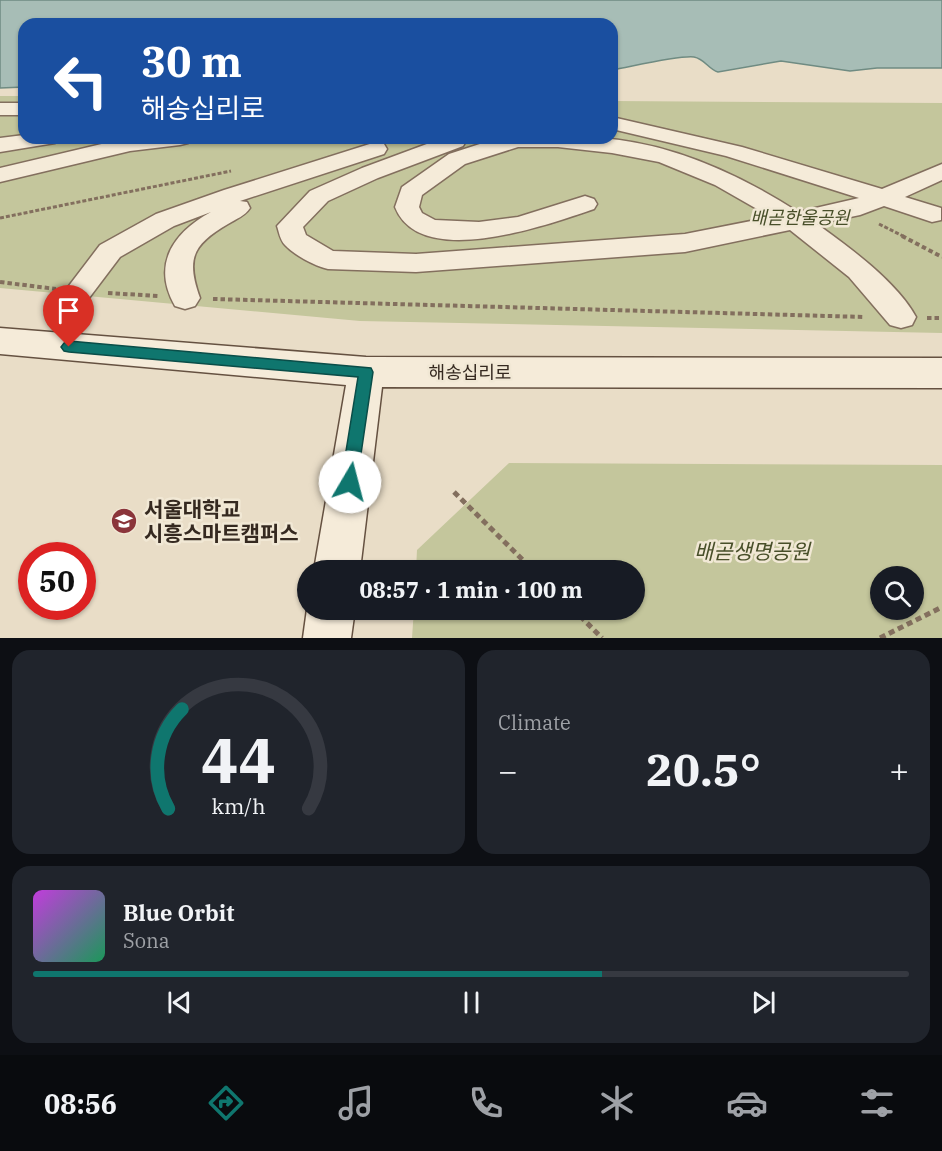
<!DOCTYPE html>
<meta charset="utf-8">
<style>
:root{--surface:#171b24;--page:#20242c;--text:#f1f3f6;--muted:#9ea1a6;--line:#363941;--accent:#0f766e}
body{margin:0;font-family:"IBM Plex Serif","Noto Sans KR",serif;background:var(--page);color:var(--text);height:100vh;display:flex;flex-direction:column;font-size:22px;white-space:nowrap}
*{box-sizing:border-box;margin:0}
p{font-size:20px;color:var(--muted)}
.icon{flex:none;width:33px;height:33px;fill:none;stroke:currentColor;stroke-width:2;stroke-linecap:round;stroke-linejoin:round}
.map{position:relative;height:638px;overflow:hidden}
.drawer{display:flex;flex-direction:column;gap:12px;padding:12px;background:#0d0f14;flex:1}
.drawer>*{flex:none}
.guide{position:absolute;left:18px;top:18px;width:600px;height:126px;border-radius:18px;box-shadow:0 2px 4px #0004;background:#1a4fa0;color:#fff;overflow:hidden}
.buttons{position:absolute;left:870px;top:566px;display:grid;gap:12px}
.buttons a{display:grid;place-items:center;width:54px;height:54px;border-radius:50%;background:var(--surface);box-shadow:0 2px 4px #0004;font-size:30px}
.speed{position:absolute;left:18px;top:542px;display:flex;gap:12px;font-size:30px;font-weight:700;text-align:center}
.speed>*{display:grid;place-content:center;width:78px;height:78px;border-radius:50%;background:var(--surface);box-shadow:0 2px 4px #0004;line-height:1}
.speed .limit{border:9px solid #d22;background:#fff;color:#111}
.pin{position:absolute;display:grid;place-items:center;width:51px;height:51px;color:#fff;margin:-62px -26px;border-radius:50% 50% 50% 0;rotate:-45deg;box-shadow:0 0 6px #0007}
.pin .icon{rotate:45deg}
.me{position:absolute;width:66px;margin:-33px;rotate:8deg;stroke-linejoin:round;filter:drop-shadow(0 0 4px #0008)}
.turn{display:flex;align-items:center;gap:21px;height:126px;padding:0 24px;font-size:27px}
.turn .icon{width:78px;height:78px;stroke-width:2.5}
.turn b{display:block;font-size:42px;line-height:51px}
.big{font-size:45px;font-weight:700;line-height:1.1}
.drawer .tile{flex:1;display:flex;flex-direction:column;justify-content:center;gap:9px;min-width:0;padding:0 21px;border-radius:18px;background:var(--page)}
.drawer .dial{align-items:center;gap:0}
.dial svg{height:156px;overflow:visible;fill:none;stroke:var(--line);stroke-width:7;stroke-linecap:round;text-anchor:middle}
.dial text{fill:var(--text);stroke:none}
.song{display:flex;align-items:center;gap:18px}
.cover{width:72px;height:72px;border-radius:9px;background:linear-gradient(135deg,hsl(290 70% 55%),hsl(150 70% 35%))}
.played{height:6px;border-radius:3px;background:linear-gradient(90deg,var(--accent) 65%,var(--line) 65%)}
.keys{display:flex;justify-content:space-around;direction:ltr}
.heat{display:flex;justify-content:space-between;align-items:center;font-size:33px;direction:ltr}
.drawer .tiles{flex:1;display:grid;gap:12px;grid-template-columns:1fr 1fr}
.tile:last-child{grid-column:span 2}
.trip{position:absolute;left:297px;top:560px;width:348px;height:60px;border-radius:30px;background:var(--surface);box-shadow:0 2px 4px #0004;font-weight:700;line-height:60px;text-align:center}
.menu{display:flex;height:96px;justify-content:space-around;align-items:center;background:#090b0e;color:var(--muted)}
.menu .icon{width:42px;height:42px}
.menu .selected{color:var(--accent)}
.menu b{font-size:27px;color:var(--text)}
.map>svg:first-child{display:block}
</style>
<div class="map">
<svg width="942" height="638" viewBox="0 0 942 638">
<rect width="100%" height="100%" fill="#e9ddc7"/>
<g fill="#c4c69c" fill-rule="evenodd">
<polygon points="0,96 24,96 24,138 612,138 612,101 942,103 942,333 360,321 0,288"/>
<path d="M 509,463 L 942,465 L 942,638 L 412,638 L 414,609 L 634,609 L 634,570 L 416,570 L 417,550 ZM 880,576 L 914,576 L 914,609 L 880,609 Z"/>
</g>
<path fill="#a7bdb6" stroke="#6f8b82" stroke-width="1.5" d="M 0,0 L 942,0 L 942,68 L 877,68 L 850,71 L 781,61 L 718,72 C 708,69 705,59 694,57 C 679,55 630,67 612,70 L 612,24 L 24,24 L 24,87 L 0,88 Z"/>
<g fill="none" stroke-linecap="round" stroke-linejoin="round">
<g stroke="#836f5e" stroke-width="3">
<g id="street">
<rect x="0" y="103" width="24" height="12"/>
<path d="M 612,117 L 742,147 L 882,189 L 942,164 L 942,180 L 905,197 L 941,208 L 941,220 L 932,222 L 884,206 L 860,215 L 817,224 C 849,247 897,282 916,317 L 912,325 L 901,328 L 890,325 L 849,277 L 790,230 L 685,252 L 416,272 L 328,269 C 315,266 294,255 285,245 C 280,240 279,232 277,226 L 310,191 L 362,168 L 443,138 L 464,138 L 466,141 L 463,146 L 378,178 L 328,201 L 303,227 L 306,235 L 333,251 L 416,254 L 685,234 L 771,217 L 715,185 L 659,162 L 612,153 L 558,147 L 518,147 L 465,164 L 422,195 L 419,207 L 422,213 L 435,220 L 479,222 L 518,217 L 585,196 L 594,199 L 597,204 L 594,209 C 547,225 420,271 395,207 L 402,187 L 449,154 L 486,142 L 483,138 C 521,138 560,136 598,138 C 669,142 739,174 798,212 L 859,198 L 726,156 L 612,129 Z"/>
<polygon points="24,135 24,138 58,138 55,143 0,152 0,138"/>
<polygon points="127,138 191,138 188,143 180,145 130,151 0,182 0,168"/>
<path d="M 376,142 L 384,144 L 387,149 L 384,154 L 240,201 L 247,202 L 250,208 C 245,216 236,219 228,224 C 192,245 186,259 200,298 L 195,306 L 185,309 L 175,306 C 151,264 174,232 211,212 L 174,226 L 120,257 L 89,298 L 79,301 L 69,298 L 65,291 L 100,245 L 156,214 L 224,190 Z"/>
</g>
</g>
<g stroke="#655141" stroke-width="3">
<g id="secondary">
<polygon points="0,328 366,357 942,358 942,388 382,387 360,570 314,570 346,385 0,354"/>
<polygon points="307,609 355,609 351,638 303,638"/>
</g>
</g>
<g stroke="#836f5e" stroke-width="3" stroke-dasharray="4 2" stroke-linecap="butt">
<polyline points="0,218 231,171"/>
<polyline points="879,224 905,237"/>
</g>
<g stroke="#836f5e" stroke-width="4" stroke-dasharray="4.5 3" stroke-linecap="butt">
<polyline points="902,236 942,257"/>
<polyline points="0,282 56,289"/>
<polyline points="108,293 158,296"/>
<polyline points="213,299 865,317"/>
<polyline points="927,318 942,318"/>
</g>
<g stroke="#836f5e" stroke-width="5" stroke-dasharray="6 4" stroke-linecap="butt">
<polyline points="454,492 533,570"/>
<polyline points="573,609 602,638"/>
<polyline points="880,638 942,607"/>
</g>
<use href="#street" fill="#f5ebd9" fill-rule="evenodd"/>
<use href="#secondary" fill="#f5ebd9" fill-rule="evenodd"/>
</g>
<polygon fill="#0f766e" stroke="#0a4d48" stroke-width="1.5" points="69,341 371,368 373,372 356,488 350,490 344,488 341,482 358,377 69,352 64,351 61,347 64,343"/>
<defs>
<g id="university-disc" transform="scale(1.35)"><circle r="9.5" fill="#8b353b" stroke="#f1e8d5"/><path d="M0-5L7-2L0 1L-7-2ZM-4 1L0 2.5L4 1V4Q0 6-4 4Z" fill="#fff"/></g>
</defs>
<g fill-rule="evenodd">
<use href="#university-disc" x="124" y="521"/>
</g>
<g text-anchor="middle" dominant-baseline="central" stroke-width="5" stroke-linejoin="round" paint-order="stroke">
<g font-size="18" font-style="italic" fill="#484f29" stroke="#f1e8d5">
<text x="800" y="217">배곧한울공원</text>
</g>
<g font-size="18" fill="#352920" stroke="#f1e8d5">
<text x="470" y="372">해송십리로</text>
</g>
<g font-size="21" font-weight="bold" fill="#352920" stroke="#f1e8d5" text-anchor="start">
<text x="144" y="509">서울대학교<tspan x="144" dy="24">시흥스마트캠퍼스</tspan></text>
</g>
<g font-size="21" font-style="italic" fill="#484f29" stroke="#f1e8d5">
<text x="752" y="551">배곧생명공원</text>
</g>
</g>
</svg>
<div class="buttons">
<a><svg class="icon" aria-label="search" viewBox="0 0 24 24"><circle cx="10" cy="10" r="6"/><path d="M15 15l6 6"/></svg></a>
</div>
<div class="speed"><div class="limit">50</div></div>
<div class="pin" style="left:69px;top:347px;background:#d93025"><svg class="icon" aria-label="arrive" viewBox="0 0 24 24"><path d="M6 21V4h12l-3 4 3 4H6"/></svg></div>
<svg class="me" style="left:350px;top:482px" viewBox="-20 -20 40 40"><circle r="19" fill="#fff"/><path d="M0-13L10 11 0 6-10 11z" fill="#0f766e"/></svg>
<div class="trip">08:57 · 1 min · 100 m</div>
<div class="guide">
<div class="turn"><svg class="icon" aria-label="left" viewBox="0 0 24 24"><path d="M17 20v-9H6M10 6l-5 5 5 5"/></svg><div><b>30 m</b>해송십리로</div></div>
</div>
</div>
<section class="drawer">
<div class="tiles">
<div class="tile dial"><svg viewBox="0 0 100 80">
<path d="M14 69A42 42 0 1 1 86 69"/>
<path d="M14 69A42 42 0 0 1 21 18" stroke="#0f766e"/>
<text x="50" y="56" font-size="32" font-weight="700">44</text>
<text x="50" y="72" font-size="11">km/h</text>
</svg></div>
<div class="tile"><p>Climate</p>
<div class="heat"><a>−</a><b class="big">20.5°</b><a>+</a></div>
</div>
<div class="tile">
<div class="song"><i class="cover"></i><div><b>Blue Orbit</b><p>Sona</p></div></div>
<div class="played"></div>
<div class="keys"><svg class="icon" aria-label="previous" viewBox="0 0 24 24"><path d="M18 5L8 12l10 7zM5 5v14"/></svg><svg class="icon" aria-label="pause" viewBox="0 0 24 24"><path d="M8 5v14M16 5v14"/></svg><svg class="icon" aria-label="next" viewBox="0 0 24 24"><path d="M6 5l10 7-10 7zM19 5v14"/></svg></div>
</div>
</div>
</section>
<nav class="menu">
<b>08:56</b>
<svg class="icon selected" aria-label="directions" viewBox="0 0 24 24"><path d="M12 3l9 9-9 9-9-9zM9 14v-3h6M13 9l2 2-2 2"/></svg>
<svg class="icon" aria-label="music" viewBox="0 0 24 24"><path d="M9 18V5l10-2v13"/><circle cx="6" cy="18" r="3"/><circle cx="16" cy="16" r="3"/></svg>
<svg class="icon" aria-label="phone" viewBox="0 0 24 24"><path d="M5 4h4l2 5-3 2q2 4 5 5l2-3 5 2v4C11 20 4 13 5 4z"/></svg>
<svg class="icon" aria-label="climate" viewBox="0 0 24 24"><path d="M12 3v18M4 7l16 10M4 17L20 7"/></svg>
<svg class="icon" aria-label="car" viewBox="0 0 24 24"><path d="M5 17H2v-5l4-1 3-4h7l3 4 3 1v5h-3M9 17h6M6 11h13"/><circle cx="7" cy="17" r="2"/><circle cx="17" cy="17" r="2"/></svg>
<svg class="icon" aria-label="filters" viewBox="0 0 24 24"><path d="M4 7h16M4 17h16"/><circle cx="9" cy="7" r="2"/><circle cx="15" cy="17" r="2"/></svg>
</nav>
